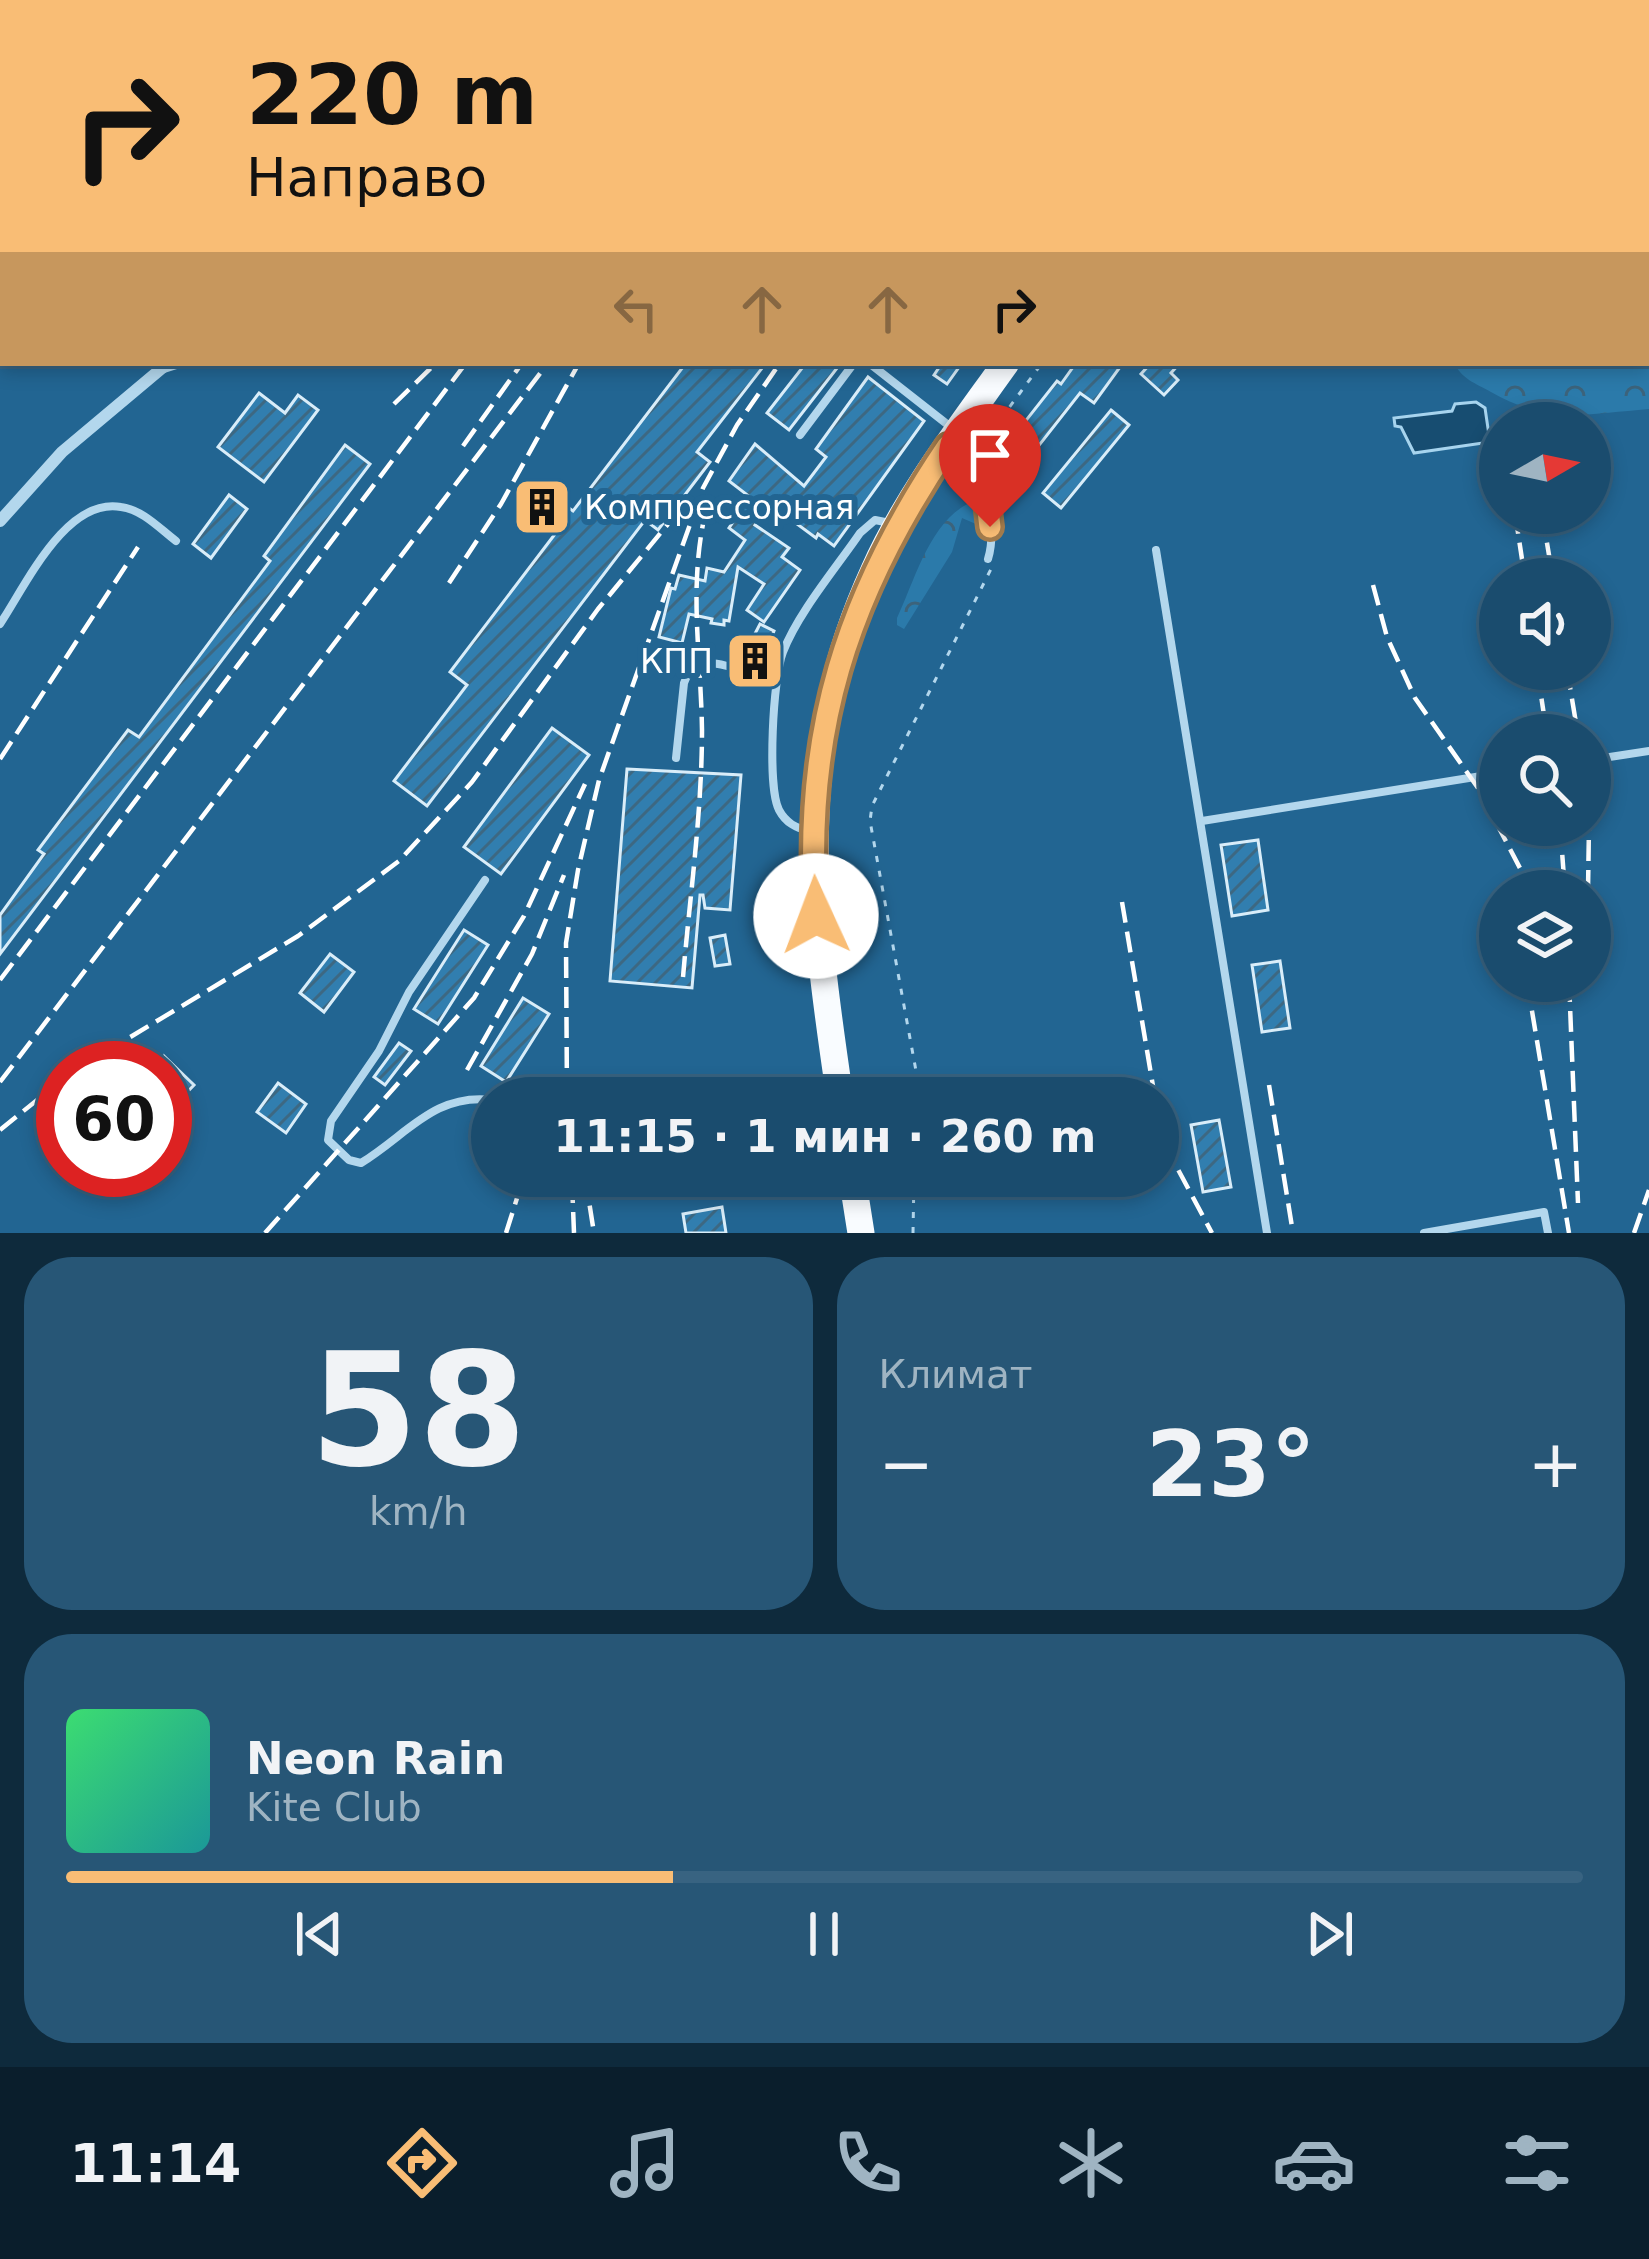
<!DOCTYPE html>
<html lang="ru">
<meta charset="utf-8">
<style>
:root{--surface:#1a4c6e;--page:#275676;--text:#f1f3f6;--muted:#9fb4c2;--line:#386381;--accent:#f9bd75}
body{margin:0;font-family:"DejaVu Sans",sans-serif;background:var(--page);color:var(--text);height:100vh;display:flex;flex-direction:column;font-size:45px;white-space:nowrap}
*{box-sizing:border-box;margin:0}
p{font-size:39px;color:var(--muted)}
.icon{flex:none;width:66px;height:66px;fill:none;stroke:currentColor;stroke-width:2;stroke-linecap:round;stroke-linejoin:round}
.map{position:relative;height:1233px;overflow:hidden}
.sheet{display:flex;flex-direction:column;gap:24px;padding:24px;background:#0e2a3c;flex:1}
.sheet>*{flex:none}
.banner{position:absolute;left:0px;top:0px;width:1650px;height:366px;box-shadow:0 6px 18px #0003,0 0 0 3px var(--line);background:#f9bd75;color:#111;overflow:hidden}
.needle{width:78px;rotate:81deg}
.tools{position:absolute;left:1479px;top:402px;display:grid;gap:24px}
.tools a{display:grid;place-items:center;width:132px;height:132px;border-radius:50%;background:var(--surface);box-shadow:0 6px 18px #0003,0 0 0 3px var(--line);font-size:60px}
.speed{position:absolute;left:36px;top:1041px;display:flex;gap:24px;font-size:60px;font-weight:700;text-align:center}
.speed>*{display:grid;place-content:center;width:156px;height:156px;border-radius:50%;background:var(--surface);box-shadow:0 6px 18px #0003,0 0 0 3px var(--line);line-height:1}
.speed .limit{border:18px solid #d22;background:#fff;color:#111}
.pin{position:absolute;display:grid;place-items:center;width:102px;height:102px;color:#fff;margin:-123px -51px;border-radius:50% 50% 50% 0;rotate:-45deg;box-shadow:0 0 12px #0007}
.pin .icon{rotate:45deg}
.me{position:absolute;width:132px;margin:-66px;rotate:358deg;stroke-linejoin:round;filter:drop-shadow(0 0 9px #0008)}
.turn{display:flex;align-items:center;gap:42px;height:252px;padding:0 48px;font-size:54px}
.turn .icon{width:156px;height:156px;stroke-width:2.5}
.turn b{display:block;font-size:84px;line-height:102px}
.lanes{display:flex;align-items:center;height:114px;padding:0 48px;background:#0003;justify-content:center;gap:60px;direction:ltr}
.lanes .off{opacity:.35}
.big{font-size:90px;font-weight:700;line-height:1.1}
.sheet .tile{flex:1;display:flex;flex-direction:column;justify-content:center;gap:18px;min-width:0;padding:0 42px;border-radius:48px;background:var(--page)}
.sheet .dial{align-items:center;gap:0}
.dial b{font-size:156px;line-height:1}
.song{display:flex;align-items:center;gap:36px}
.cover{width:144px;height:144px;border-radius:18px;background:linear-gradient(135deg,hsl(140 70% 55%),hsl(180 70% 35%))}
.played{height:12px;border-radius:6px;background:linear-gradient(90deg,var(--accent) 40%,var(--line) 40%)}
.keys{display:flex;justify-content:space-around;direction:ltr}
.heat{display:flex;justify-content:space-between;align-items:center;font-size:66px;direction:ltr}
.sheet .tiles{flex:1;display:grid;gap:24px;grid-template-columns:1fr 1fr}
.tile:last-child{grid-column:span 2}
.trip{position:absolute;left:471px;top:1077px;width:708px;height:120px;border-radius:60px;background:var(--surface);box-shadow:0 6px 18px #0003,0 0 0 3px var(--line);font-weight:700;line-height:120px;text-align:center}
.dock{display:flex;height:192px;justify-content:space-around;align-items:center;background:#0a1e2c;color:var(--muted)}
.dock .icon{width:84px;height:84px}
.dock .on{color:var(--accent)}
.dock b{font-size:54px;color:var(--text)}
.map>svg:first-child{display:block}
</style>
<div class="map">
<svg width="1649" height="1233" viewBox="0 0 1649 1233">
<defs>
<pattern id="forest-crowns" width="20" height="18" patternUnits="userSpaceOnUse" patternTransform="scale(3)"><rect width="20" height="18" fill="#2b7aaa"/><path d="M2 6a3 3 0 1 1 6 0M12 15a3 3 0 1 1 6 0" fill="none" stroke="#3c637b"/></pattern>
<pattern id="building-hatch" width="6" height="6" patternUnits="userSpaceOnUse" patternTransform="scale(3)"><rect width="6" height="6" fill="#317eaf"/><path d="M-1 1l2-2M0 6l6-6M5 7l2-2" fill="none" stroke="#3d6882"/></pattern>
</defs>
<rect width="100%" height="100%" fill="#226592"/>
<g fill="url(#forest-crowns)">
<path d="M 1649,200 L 1649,409 C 1584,414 1550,425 1491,392 C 1475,383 1462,379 1454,363 L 1647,363 Z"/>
<path d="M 978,500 L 983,527 L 962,518 L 952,552 L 904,629 L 897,625 L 897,618 C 916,578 932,513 978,500 Z"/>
</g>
<polygon fill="#174d71" stroke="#a7d4ee" stroke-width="3" points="1476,402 1485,408 1490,442 1414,453 1401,427 1395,426 1394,418 1452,411 1455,404"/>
<g fill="url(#building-hatch)" stroke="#d9edf9" stroke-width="3">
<polygon points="686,363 766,363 697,452 710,462 658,530 645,520 427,806 394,781 467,685 450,672 555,534 525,513 542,489 573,511"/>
<polygon points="806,363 841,363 789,430 767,413"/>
<polygon points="942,363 962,363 947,384 934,375"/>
<polygon points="1076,363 1123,363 1094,403 1080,393 1011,481 991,465 1057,381 1061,384"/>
<polygon points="1151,363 1180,363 1171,373 1178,380 1164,395 1141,374"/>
<polygon points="868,377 924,421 834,546 818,534 816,538 770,504 755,525 789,548 782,557 800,570 764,622 747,610 764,584 738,567 729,621 724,620 724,625 711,623 712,619 689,614 682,643 659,637 671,588 675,589 679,575 705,581 707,568 724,572 745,540 729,528 750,497 729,481 755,444 804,486 826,457 816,449"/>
<polygon points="259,393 285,413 298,395 318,410 264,482 218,447"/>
<polygon points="1111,410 1129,425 1061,508 1043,493"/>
<polygon points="345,445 370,464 0,954 0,915 44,854 38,850 128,730 139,737 270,561 264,556"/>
<polygon points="229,495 247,509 211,558 193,544"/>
<polygon points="760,624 774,631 760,666 749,663 750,651 747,649"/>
<polygon points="552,728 589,755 501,874 464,847"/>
<polygon points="627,769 741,775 730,910 705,908 703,895 700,895 692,988 610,981"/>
<polygon points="1258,840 1268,910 1232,916 1221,845"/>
<polygon points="464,930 488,945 438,1024 414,1009"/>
<polygon points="725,935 730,964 715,966 710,938"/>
<polygon points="330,954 354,972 324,1012 300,993"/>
<polygon points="1280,961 1290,1028 1262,1032 1252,965"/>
<polygon points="523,998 549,1014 506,1082 481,1066"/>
<polygon points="399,1043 411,1051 385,1085 374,1077"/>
<polygon points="165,1057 194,1085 165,1115"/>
<polygon points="278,1083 306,1104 286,1133 257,1112"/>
<polygon points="1219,1120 1231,1187 1203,1192 1191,1125"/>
<polygon points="722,1207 726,1233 686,1233 683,1214"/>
</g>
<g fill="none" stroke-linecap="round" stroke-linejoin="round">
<g stroke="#b3d7ed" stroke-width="3" stroke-dasharray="6 9" stroke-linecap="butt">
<polyline points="834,0 838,3"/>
<polyline points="145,3 151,0"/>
<polyline points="582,3 584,0"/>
<polyline points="0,68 3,67"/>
<polyline points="984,458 983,443 1042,363"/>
<polyline points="921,1098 870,821 872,806 991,569"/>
<polyline points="913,1233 914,1176"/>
</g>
<g stroke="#b3d7ed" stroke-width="8">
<polyline points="1471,0 1475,3"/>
<polyline points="1128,3 1130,0"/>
<polyline points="1395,3 1397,0"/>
<polyline points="0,15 3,21"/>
<polyline points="1647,65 1649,64"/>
<polyline points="249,363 308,363"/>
<polyline points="869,363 952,428"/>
<polyline points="164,369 183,363"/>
<polyline points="800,435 854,363"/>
<path d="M 955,451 C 963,456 973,461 978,469 C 991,489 995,537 988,559"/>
<polyline points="984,487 1002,488"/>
<polyline points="1156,550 1267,1233"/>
<path d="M 0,624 C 26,585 66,497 121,507 C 143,510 159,528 176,541"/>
<path d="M 676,758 L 684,683 L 692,664 C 721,658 747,676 777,677"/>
<polyline points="1590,760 1649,751"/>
<polyline points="1202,821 1500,773"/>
<path d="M 809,831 C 796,828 786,823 779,810 C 767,787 773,677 783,652 C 798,613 836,568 860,533 L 875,520 L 890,523"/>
<path d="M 485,880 L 409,992 L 379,1051 L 331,1121 L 328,1140 L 349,1160 L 361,1163 C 407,1135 434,1093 492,1100"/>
<polyline points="593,1098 658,1085 705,1098"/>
<polyline points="1424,1233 1544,1212 1548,1233"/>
</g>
<polyline stroke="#b3d7ed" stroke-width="12" points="0,521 62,452 168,363"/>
<g stroke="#dfeffa" stroke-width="24">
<polyline points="205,3 212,0"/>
<polyline points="0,92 3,91"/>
</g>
<g stroke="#f9fcff" stroke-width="27">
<polyline points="1266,3 1268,0"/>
<path d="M 840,1098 C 812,908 791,752 874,570 C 907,496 959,429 1006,363"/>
<polyline points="852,1176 861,1233"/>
</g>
<g stroke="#fff" stroke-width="3">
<polyline points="282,3 289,0"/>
<polyline points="307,3 314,0"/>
<polyline points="0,126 3,125"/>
</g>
<g stroke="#fff" stroke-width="4.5" stroke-dasharray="21 9" stroke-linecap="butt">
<polyline points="767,3 770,0"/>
<polyline points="826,3 828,0"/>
<polyline points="950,3 951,0"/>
<polyline points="394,404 436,363"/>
<polyline points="463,446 522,363"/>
<polyline points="1515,513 1525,579"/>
<polyline points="1542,513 1553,579"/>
<polyline points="449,583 501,504 579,363"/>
<polyline points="1373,585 1387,637 1415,698 1478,788 1532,891"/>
<polyline points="1537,669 1547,735"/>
<polyline points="1567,669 1578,735"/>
<polyline points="0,759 138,547"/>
<polyline points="1560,825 1565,891"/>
<polyline points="1588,891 1589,825"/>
<polyline points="1122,902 1155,1098"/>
<path d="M 683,977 C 690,895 702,812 702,730 C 701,658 689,591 704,519"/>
<polyline points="0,980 466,363"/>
<polyline points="1527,981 1569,1233"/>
<polyline points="1569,981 1578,1203"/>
<polyline points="79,1068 298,936 399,861 472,782 598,609 668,524"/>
<polyline points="467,1070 532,954 564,875"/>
<polyline points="0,1082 548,363"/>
<polyline points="1269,1085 1293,1233"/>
<polyline points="567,1098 566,943 578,870 599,780 703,488 737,425 780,363"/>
<polyline points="1158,1114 1174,1162 1212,1233"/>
<polyline points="0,1130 63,1079"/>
<polyline points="585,1176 594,1233"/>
<polyline points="572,1182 574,1233"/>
<polyline points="265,1233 474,998 524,916 585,784"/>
<polyline points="506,1233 524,1176"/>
<polyline points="1634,1233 1649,1190"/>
</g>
</g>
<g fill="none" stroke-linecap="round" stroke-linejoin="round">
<g stroke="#a27b4c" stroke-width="30">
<path id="route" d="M 816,916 C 802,734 847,595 948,446 C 988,474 984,481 990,527"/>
</g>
<use href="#route" stroke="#f9bd75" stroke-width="21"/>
</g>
<defs>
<g id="building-square" transform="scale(3)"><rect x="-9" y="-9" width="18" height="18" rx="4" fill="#f9bd75" stroke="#226592"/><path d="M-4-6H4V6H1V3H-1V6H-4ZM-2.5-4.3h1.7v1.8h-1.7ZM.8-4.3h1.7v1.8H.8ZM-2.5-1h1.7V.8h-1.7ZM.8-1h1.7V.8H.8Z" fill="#111"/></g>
</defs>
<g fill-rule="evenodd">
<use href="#building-square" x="542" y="507"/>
<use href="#building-square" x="755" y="661"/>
</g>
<g text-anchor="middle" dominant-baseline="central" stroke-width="12" stroke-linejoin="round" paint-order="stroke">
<g font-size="33" fill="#fff" stroke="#226592" text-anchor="start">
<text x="584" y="507">Компрессорная</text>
<text x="713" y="661" text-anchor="end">КПП</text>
</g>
</g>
</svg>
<div class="tools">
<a><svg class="needle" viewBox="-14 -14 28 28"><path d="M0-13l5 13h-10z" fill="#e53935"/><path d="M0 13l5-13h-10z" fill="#9fb4c2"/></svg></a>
<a><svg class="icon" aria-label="sound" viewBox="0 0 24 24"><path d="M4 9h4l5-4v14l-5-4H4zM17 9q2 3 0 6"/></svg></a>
<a><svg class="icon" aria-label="search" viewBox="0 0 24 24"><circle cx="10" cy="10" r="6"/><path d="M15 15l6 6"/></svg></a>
<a><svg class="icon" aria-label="layers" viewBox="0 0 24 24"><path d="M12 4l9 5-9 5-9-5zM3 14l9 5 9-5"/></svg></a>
</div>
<div class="speed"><div class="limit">60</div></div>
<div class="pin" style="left:990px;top:527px;background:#d93025"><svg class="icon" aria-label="arrive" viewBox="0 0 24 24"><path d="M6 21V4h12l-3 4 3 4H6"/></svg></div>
<svg class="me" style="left:816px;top:916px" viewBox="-20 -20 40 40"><circle r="19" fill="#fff"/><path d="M0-13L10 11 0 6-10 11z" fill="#f9bd75"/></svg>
<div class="trip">11:15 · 1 мин · 260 m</div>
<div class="banner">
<div class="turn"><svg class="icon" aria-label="right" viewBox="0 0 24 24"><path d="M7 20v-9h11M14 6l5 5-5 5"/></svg><div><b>220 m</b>Направо</div></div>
<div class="lanes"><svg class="icon off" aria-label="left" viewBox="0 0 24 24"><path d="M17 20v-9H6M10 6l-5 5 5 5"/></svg><svg class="icon off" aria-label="ahead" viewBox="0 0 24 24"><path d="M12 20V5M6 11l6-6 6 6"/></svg><svg class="icon off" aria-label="ahead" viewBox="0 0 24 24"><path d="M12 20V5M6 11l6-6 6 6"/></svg><svg class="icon" aria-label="right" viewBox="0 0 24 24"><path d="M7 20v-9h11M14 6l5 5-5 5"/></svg></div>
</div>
</div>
<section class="sheet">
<div class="tiles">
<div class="tile dial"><b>58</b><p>km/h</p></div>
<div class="tile"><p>Климат</p>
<div class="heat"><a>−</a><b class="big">23°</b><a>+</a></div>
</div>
<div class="tile">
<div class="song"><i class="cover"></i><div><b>Neon Rain</b><p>Kite Club</p></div></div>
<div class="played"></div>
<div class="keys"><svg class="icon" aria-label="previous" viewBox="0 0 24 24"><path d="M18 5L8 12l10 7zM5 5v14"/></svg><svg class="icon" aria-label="pause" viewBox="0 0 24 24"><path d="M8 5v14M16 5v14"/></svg><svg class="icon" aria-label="next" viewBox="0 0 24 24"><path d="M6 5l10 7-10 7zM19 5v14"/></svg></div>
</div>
</div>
</section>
<nav class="dock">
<b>11:14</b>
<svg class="icon on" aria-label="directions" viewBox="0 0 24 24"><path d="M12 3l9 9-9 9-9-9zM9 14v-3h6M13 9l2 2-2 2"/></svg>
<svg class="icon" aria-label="music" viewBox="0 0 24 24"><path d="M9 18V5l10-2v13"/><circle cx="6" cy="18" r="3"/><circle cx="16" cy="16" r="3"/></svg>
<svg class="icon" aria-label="phone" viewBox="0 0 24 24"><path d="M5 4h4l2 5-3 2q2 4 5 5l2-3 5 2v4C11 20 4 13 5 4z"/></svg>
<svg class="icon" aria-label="climate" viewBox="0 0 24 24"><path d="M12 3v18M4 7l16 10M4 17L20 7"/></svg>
<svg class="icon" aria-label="car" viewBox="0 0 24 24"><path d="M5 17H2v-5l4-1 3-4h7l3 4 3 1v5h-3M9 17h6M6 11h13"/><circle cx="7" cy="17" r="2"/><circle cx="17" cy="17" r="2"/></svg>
<svg class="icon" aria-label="filters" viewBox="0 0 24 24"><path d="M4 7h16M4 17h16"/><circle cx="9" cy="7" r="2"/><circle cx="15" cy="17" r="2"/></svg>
</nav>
